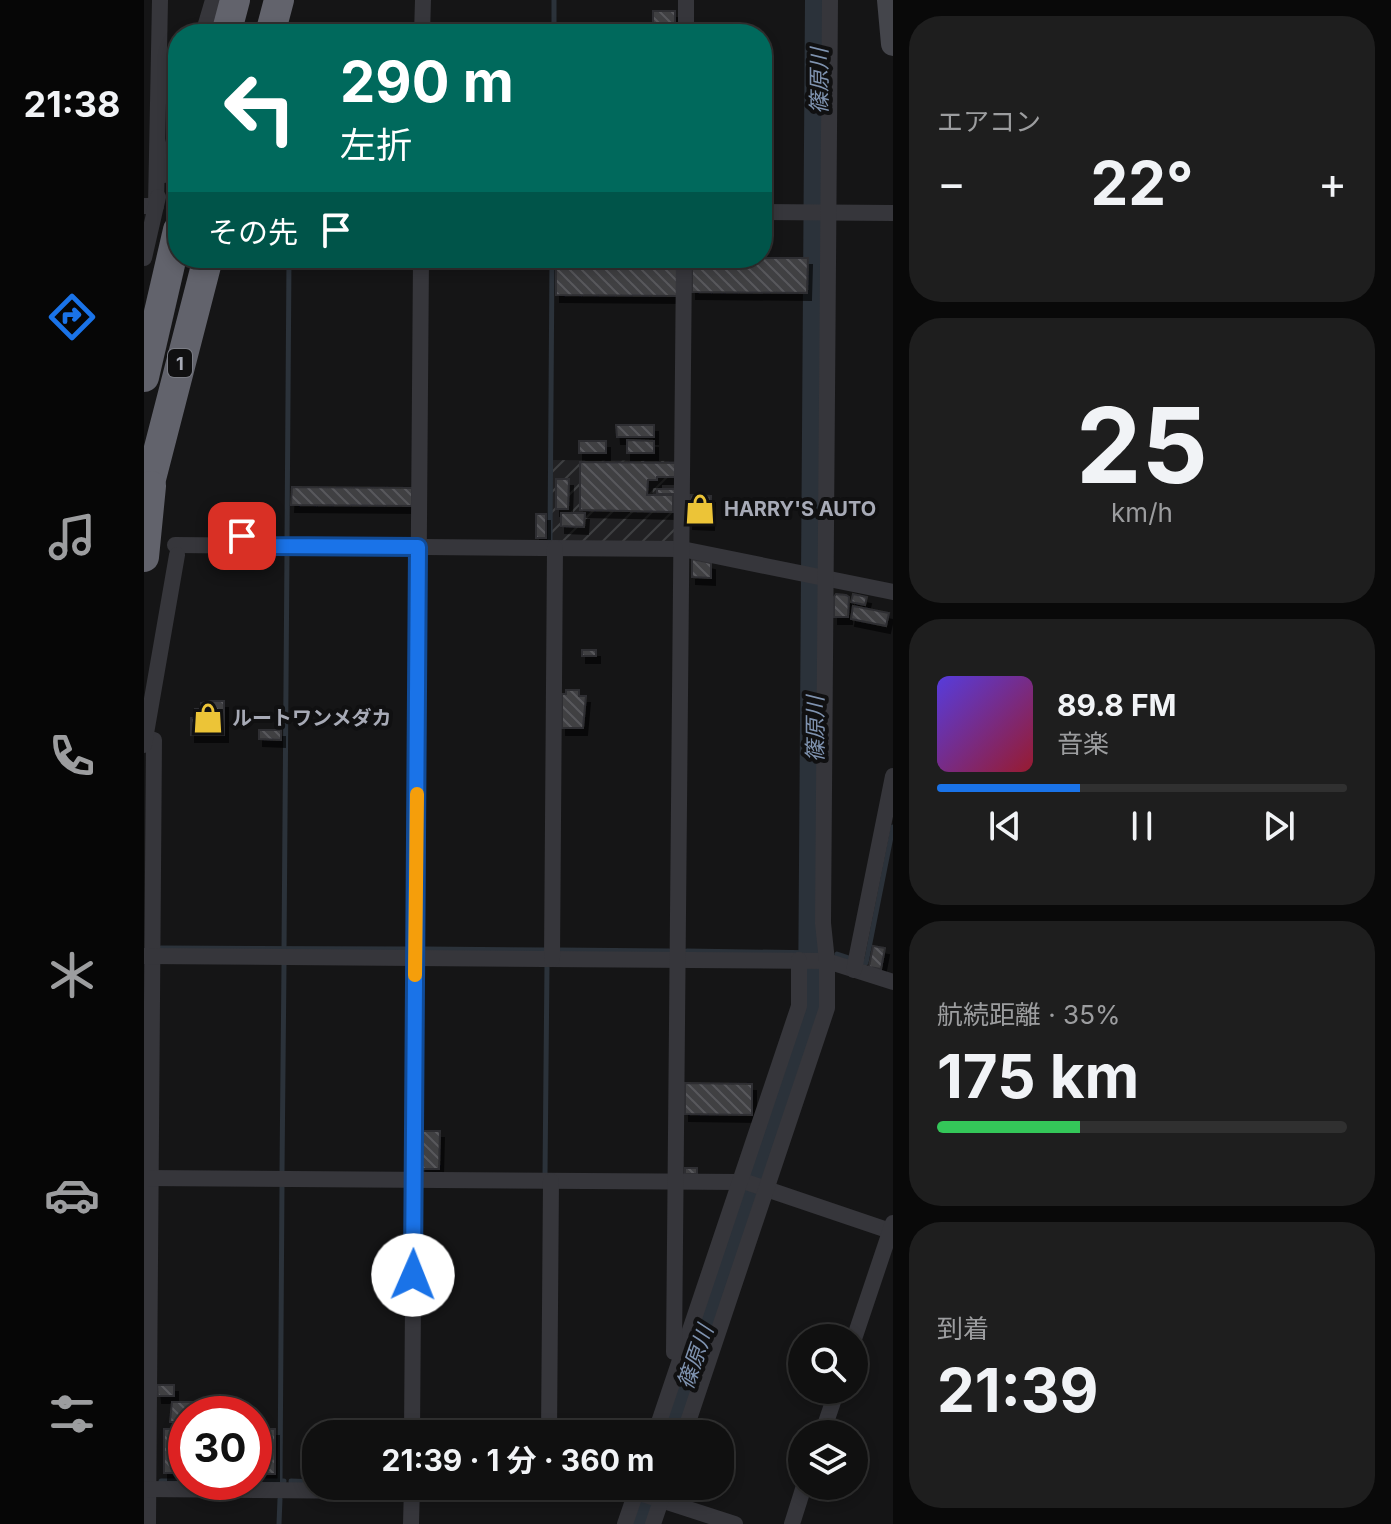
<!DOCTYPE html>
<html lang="ja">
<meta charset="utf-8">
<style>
:root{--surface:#101010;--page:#1e1e1e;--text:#f1f3f6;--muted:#9c9d9f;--line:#303030;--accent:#1a73e8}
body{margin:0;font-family:Inter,"Noto Sans JP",sans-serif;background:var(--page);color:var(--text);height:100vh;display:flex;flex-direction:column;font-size:30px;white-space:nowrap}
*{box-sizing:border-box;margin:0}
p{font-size:26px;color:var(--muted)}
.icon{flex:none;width:44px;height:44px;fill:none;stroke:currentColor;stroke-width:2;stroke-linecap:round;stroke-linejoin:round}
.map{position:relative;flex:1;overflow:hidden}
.side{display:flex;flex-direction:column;gap:16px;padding:16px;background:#090909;width:498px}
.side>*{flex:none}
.hud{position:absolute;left:24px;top:24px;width:604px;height:244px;border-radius:32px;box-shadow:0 4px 12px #0003,0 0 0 2px var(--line);background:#00695c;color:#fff;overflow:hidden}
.buttons{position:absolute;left:644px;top:1324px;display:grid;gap:16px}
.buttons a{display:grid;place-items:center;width:80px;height:80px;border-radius:50%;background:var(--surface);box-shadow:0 4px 12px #0003,0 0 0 2px var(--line);font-size:40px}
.speed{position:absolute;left:24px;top:1396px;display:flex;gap:16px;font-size:40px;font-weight:700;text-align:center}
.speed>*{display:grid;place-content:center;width:104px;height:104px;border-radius:50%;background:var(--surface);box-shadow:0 4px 12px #0003,0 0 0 2px var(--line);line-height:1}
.speed .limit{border:12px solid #d22;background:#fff;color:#111}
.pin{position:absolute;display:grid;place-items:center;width:68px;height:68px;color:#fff;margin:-34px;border-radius:16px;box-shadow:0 4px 12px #0006}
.me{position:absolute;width:88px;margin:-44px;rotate:1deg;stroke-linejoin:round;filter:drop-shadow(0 0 6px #0008)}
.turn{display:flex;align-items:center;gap:28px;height:168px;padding:0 40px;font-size:36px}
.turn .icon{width:104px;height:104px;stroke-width:2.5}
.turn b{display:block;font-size:56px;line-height:68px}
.then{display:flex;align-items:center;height:76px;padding:0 40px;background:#0003;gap:16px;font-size:30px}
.big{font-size:60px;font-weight:700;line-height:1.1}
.side .card{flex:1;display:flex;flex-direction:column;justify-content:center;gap:12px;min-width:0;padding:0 28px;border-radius:32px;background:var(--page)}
.side .dial{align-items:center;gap:0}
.dial b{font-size:104px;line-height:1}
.song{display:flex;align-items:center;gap:24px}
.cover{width:96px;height:96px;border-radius:12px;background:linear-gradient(135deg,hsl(250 70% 55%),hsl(350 70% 35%))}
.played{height:8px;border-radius:4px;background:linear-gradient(90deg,var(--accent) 35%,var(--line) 35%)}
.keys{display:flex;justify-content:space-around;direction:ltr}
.heat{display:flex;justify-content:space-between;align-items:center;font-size:44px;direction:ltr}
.charge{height:12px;border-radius:6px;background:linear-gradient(90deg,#34c759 35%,var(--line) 0)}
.trip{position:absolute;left:158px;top:1420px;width:432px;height:80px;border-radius:32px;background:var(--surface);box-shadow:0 4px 12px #0003,0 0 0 2px var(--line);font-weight:700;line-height:80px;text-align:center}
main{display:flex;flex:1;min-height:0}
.tab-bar{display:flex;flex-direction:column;width:144px;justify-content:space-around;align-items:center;background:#060606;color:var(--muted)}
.tab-bar .icon{width:56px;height:56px}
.tab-bar .on{color:var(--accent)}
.tab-bar b{font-size:36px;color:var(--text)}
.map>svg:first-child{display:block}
</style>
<main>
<nav class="tab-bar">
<b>21:38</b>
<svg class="icon on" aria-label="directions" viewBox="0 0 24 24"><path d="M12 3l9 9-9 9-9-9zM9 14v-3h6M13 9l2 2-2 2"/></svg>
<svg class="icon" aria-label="music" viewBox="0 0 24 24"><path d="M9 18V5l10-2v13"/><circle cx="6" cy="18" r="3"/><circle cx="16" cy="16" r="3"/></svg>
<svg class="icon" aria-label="phone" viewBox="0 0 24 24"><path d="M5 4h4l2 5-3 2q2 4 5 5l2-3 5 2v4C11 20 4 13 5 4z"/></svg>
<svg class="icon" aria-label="climate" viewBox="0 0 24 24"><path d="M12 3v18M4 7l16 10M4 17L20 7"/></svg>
<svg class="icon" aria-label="car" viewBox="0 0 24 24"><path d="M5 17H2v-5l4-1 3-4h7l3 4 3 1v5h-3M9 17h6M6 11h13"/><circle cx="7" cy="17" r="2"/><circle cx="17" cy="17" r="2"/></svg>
<svg class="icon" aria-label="filters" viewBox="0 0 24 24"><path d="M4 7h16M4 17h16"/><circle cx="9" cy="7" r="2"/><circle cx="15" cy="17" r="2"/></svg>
</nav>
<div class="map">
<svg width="749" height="1524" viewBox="0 0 749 1524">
<defs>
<pattern id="industrial-furrows" width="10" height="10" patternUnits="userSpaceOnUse" patternTransform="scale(2)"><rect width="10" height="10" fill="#212123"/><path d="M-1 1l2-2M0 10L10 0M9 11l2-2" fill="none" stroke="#3e3f41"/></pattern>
<pattern id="building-back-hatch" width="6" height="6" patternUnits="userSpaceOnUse" patternTransform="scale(2)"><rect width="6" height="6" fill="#3f3f43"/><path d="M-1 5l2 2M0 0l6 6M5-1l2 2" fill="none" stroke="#58585c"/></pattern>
<filter id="shadow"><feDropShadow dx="4" dy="7" stdDeviation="0" flood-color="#0009"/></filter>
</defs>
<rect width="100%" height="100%" fill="#151516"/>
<polygon fill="url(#industrial-furrows)" points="408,460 532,461 532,539 528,543 407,542"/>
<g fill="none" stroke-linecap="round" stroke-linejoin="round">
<g stroke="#2b323a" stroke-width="5">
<polyline points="410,34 410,0"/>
<polyline points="143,540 145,258"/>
<polyline points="406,542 408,258"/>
<polyline points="17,948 263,949"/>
<polyline points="280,949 403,950"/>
<polyline points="415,950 525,951"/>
<polyline points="140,951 143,552"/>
<polyline points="543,951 677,953"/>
<polyline points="693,954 705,958"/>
<polyline points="720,962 722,963 749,827"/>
<polyline points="138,1172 140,965"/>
<polyline points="401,1175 403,965"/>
<polyline points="17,1481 42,1481"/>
<polyline points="110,1481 140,1481"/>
<polyline points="147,1481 172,1482"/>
<polyline points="136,1483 138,1185"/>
<polyline points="135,1524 136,1499"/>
</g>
<g stroke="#2b323a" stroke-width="30">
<polyline points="525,1434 669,1008 676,0"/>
<polyline points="495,1524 508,1486"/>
</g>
</g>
<g fill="url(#building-back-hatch)" stroke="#2f2f32" stroke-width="2" filter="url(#shadow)">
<rect x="509" y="11" width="22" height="23"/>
<polygon points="412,258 533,258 533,296 412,295"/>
<polygon points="548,258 664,258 663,293 548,292"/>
<polygon points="472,425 510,425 510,437 473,437"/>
<polygon points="483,440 510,441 510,453 483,453"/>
<rect x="435" y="441" width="27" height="12"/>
<polygon points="436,462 532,463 532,477 513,477 513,480 504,480 503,495 529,495 529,512 436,510"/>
<polygon points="412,479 425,479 424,509 412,509"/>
<polygon points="148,487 268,488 268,506 147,505"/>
<rect x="513" y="489" width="19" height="5"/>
<polygon points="546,495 567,496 566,523 545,522"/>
<polygon points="417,513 441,513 440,527 417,526"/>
<rect x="392" y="514" width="10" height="24"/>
<polygon points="548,559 567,563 567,578 548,577"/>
<polygon points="692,594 702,595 705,597 704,617 690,617 690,597"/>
<polygon points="709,594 723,597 721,605 707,602"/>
<polygon points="709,606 745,613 742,626 707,619"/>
<rect x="438" y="650" width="14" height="6"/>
<polygon points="422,690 435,690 435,696 442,696 439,728 418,728 418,694 422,694"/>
<polygon points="67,701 80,701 80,735 47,735 47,718 51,718 51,709 57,709 57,703"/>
<polygon points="115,730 137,730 137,740 115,739"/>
<polygon points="729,946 741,948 737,969 725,967"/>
<polygon points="541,1083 608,1084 608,1115 541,1114"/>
<polygon points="279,1131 296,1131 295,1169 278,1169"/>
<rect x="541" y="1168" width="12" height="6"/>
<polygon points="13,1385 30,1385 30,1396 14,1396"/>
<polygon points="28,1402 60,1402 60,1413 42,1414 42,1422 26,1422"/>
<rect x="20" y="1429" width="22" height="44"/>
<rect x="110" y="1429" width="21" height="45"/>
</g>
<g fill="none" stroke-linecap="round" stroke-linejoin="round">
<g stroke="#36363b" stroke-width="16">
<polyline points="59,34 69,0"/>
<polyline points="278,34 279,0"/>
<polyline points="542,34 542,0"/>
<polyline points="20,175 34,126"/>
<polyline points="0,206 12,206 16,0"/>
<polyline points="618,212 749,213"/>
<polyline points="0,258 14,197"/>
<polyline points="31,545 538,549 749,592"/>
<polyline points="1,738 10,740 4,1524"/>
<polyline points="0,745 33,555"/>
<polyline points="0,956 683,961 749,982"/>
<polyline points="408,959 411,548"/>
<polyline points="710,970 749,776"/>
<polyline points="0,1178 596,1182"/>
<polyline points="596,1180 749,1232"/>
<polyline points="710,1339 749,1223"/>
<polyline points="538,1354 655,1006 655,960"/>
<polyline points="268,1434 277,258"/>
<polyline points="405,1434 407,1181"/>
<polyline points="511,1434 538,1354 530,1352 540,258"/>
<polyline points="540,1434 683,1008 683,961 679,923 686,0"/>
<polyline points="678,1434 693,1390"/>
<polyline points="0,1489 491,1493"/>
<polyline points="492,1492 591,1524"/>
<polyline points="267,1524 268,1486"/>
<polyline points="481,1524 494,1486"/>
<polyline points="509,1524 522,1486"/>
<polyline points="648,1524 660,1486"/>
</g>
<polyline stroke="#44454b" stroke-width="24" points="745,0 749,44"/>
<g stroke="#62636c" stroke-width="30">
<polyline points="82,34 91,0"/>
<polyline points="126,34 135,0"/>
<polyline points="0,377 34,230"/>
<polyline points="0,506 64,258"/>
<polyline points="0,557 7,486"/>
</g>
</g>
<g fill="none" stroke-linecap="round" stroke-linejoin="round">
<g stroke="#114b97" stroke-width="20">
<polyline id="route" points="98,536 127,546 274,547 269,1275"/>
</g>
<use href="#route" stroke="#1a73e8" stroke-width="14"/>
<polyline stroke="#f59e0b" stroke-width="14" points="271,975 273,794"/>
</g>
<defs>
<g id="shop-bare" transform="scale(2.4)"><path d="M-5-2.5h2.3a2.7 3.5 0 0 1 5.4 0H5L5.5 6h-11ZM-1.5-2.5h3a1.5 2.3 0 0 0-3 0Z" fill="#ecc437" stroke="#101011" stroke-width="2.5" paint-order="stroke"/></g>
</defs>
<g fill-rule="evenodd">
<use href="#shop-bare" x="556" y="509"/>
<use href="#shop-bare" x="64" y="718"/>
</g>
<g text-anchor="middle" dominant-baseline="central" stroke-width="8" stroke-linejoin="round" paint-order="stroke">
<rect fill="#101011" stroke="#7a7c84" stroke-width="2" x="24" y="349" width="24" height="28" rx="6"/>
<g font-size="18" font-weight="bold" fill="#a7aab6">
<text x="36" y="363">1</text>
</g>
<g font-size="20" font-weight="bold" fill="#a7aab6" stroke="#101011" text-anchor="start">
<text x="580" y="509">HARRY'S AUTO</text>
<text x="88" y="718">ルートワンメダカ</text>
</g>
<g font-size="22" font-style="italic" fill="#7f93b0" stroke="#101011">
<text transform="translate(675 81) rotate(-90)">篠原川</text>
<text transform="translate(671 729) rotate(-90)">篠原川</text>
<text transform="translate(551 1357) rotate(-71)">篠原川</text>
</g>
</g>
</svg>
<div class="buttons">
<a><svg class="icon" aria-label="search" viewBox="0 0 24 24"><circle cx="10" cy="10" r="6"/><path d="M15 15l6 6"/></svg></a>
<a><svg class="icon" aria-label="layers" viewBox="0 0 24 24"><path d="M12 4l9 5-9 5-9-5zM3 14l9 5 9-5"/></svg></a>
</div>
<div class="speed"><div class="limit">30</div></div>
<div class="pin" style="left:98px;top:536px;background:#d93025"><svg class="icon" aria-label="arrive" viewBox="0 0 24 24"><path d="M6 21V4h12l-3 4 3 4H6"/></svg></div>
<svg class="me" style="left:269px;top:1275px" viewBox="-20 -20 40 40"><circle r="19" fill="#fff"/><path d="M0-13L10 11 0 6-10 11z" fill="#1a73e8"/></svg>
<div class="trip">21:39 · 1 分 · 360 m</div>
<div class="hud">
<div class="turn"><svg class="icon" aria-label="left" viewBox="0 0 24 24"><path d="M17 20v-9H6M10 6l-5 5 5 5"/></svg><div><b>290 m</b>左折</div></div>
<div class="then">その先<svg class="icon" aria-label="arrive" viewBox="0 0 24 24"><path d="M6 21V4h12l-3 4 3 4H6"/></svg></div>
</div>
</div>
<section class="side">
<div class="card"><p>エアコン</p>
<div class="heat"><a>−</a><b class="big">22°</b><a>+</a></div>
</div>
<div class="card dial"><b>25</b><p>km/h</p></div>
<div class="card">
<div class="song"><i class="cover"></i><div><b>89.8 FM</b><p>音楽</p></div></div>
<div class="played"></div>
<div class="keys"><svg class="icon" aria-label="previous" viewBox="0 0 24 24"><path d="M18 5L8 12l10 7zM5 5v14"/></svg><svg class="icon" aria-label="pause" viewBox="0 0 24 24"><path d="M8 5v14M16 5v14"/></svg><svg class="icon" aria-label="next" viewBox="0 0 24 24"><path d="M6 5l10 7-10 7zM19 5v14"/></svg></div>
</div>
<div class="card"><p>航続距離 · 35%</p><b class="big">175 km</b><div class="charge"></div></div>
<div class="card"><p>到着</p><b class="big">21:39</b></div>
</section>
</main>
